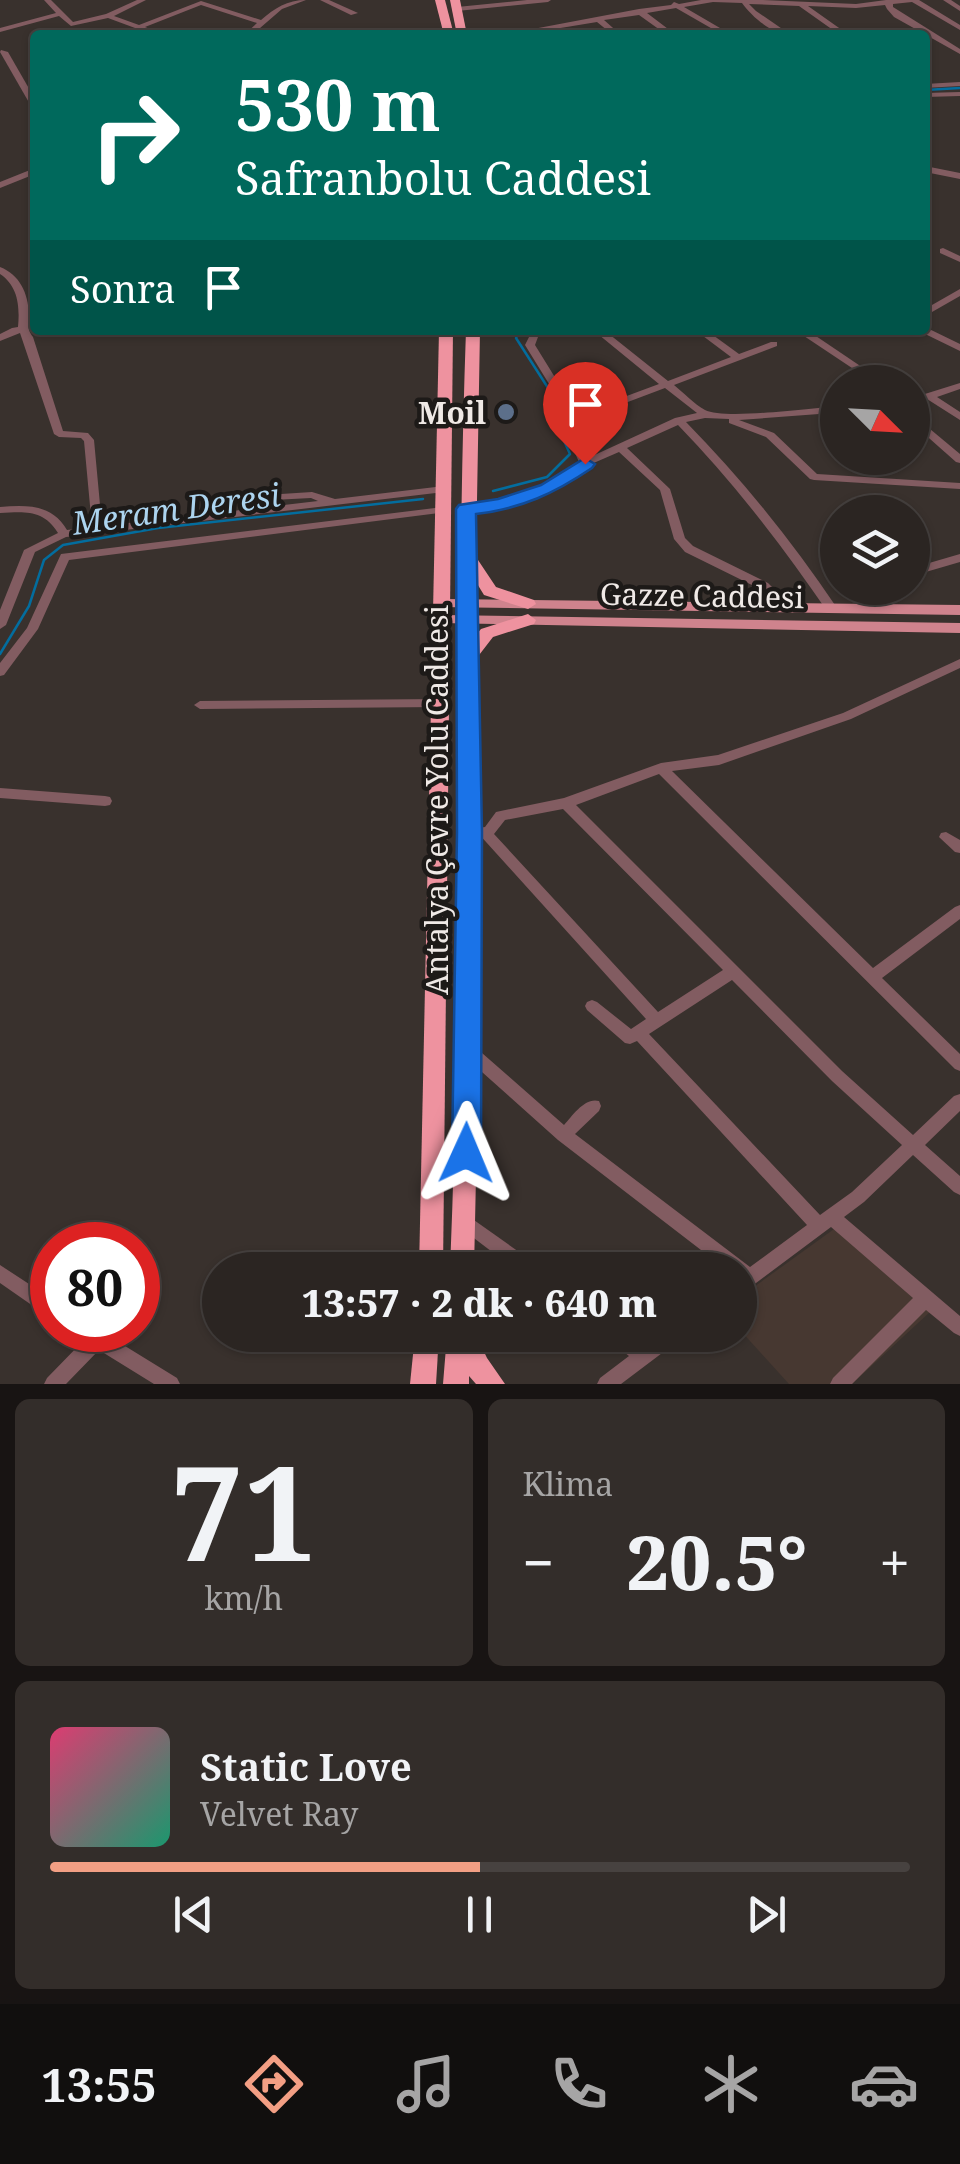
<!DOCTYPE html>
<html lang="tr">
<meta charset="utf-8">
<style>
:root{--surface:#2b2522;--page:#332d2a;--text:#f1f3f6;--muted:#a6a5a5;--line:#474240;--accent:#f39f84}
body{margin:0;font-family:"Noto Serif",serif;background:var(--page);color:var(--text);height:100vh;display:flex;flex-direction:column;font-size:38px;white-space:nowrap}
*{box-sizing:border-box;margin:0}
p{font-size:32px;color:var(--muted)}
.icon{flex:none;width:55px;height:55px;fill:none;stroke:currentColor;stroke-width:2;stroke-linecap:round;stroke-linejoin:round}
.map{position:relative;height:1384px;overflow:hidden}
.panel{display:flex;flex-direction:column;gap:15px;padding:15px;background:#181413;flex:1}
.panel>*{flex:none}
.banner{position:absolute;left:30px;top:30px;width:900px;height:305px;border-radius:10px;box-shadow:0 2px 8px #0004,0 0 0 2px var(--line);background:#00695c;color:#fff;overflow:hidden}
.needle{width:65px;rotate:114deg}
.buttons{position:absolute;left:820px;top:365px;display:grid;gap:20px}
.buttons a{display:grid;place-items:center;width:110px;height:110px;border-radius:50%;background:var(--surface);box-shadow:0 2px 8px #0004,0 0 0 2px var(--line);font-size:50px}
.speed{position:absolute;left:30px;top:1222px;display:flex;gap:20px;font-size:50px;font-weight:700;text-align:center}
.speed>*{display:grid;place-content:center;width:130px;height:130px;border-radius:50%;background:var(--surface);box-shadow:0 2px 8px #0004,0 0 0 2px var(--line);line-height:1}
.speed .limit{border:15px solid #d22;background:#fff;color:#111}
.pin{position:absolute;display:grid;place-items:center;width:85px;height:85px;color:#fff;margin:-102px -42px;border-radius:50% 50% 50% 0;rotate:-45deg;box-shadow:0 0 10px #0007}
.pin .icon{rotate:45deg}
.me{position:absolute;width:110px;margin:-55px;rotate:1deg;stroke-linejoin:round;filter:drop-shadow(0 0 8px #0008)}
.turn{display:flex;align-items:center;gap:35px;height:210px;padding:0 40px;font-size:45px}
.turn .icon{width:130px;height:130px;stroke-width:2.5}
.turn b{display:block;font-size:70px;line-height:85px}
.then{display:flex;align-items:center;height:95px;padding:0 40px;background:#0003;gap:20px;font-size:38px}
.big{font-size:75px;font-weight:800;line-height:1.1}
.panel .widget{flex:1;display:flex;flex-direction:column;justify-content:center;gap:15px;min-width:0;padding:0 35px;border-radius:15px;background:var(--page)}
.panel .dial{align-items:center;gap:0}
.dial b{font-size:130px;line-height:1}
.song{display:flex;align-items:center;gap:30px}
.cover{width:120px;height:120px;border-radius:15px;background:linear-gradient(135deg,hsl(340 70% 55%),hsl(160 70% 35%))}
.played{height:10px;border-radius:5px;background:linear-gradient(90deg,var(--accent) 50%,var(--line) 50%)}
.keys{display:flex;justify-content:space-around;direction:ltr}
.heat{display:flex;justify-content:space-between;align-items:center;font-size:55px;direction:ltr}
.panel .tiles{flex:1;display:grid;gap:15px;grid-template-columns:1fr 1fr}
.widget:last-child{grid-column:span 2}
.trip{position:absolute;left:202px;top:1252px;width:555px;height:100px;border-radius:50px;background:var(--surface);box-shadow:0 2px 8px #0004,0 0 0 2px var(--line);font-weight:800;line-height:100px;text-align:center}
.menu{display:flex;height:160px;justify-content:space-around;align-items:center;background:#110f0e;color:var(--muted)}
.menu .icon{width:70px;height:70px}
.menu .on{color:var(--accent)}
.menu b{font-size:45px;color:var(--text)}
.map>svg:first-child{display:block}
</style>
<div class="map">
<svg width="960" height="1384" viewBox="0 0 960 1384">
<rect width="100%" height="100%" fill="#39312d"/>
<polygon fill="#473831" points="834,1229 930,1312 852,1384 789,1384 740,1330 740,1297"/>
<g fill="none" stroke-linecap="round" stroke-linejoin="round">
<g stroke="#036d9e" stroke-width="2.5">
<polyline points="925,90 960,88"/>
<polyline points="493,491 547,477 570,454 555,421 550,391 516,338 520,330"/>
<polyline points="0,654 29,606 44,560 63,545 158,528 423,499"/>
</g>
<g fill="#825c61" fill-rule="evenodd">
<path d="M 44,0 L 51,0 L 73,22 L 106,14 L 137,0 L 146,0 L 114,16 L 139,25 L 201,1 L 261,20 C 275,8 287,0 306,0 L 282,9 L 252,35 L 244,35 L 257,23 L 201,5 L 145,27 L 165,35 L 154,35 L 108,18 L 71,26 L 59,16 L 0,32 L 0,28 L 56,13 Z"/>
<polygon points="320,0 329,0 358,13 351,15"/>
<polygon points="527,0 551,0 548,2 457,11 453,9 457,7"/>
<path d="M 701,0 L 763,0 L 856,4 L 886,0 L 919,0 L 960,25 L 960,30 L 912,2 L 893,4 L 893,7 L 960,49 L 960,54 L 894,17 L 887,9 L 885,5 L 856,8 L 808,6 L 849,35 L 840,35 L 799,6 L 749,4 L 756,11 L 791,35 C 773,35 752,17 742,3 L 713,2 L 684,7 L 732,35 L 723,35 L 676,8 L 647,13 L 676,35 L 667,35 L 639,15 L 604,20 L 621,35 L 613,35 L 597,22 L 518,35 L 501,35 L 639,9 L 671,5 L 674,2 L 679,4 Z"/>
<polygon points="943,0 951,0 960,6 960,11"/>
<polygon points="1,50 8,52 35,99 35,108 31,106 0,52"/>
<polygon points="960,82 960,86 925,88 925,84"/>
<polygon points="960,92 960,96 925,97 925,93"/>
<polygon points="925,166 960,173 960,179 925,172"/>
<polygon points="35,168 35,174 0,188 0,182"/>
<polygon points="943,248 960,256 960,262 940,253 940,249"/>
<path d="M 0,267 C 20,275 28,293 29,314 C 29,324 26,328 33,337 L 63,431 L 88,433 L 94,440 L 102,526 L 318,501 L 311,498 L 214,503 L 213,501 L 218,498 L 312,492 L 335,499 L 444,486 L 449,489 L 444,492 L 66,537 L 35,552 L 6,625 L 0,629 L 0,610 L 24,550 L 58,533 C 43,509 25,512 0,513 L 0,507 C 27,505 52,504 67,530 L 92,527 L 84,441 L 81,438 L 59,437 L 54,434 L 20,333 L 0,341 L 0,334 L 12,328 L 18,327 C 20,306 18,286 0,274 Z"/>
<polygon points="960,289 960,296 925,316 925,309"/>
<polygon points="925,327 960,344 960,351 921,332 919,330 925,330"/>
<path d="M 536,330 L 548,330 L 538,337 L 535,345 L 564,392 L 570,417 L 659,384 L 593,330 L 604,330 L 668,381 L 731,357 L 695,330 L 706,330 L 739,354 L 771,342 L 777,342 L 777,346 L 674,385 C 684,393 694,404 705,410 C 724,420 813,408 838,406 L 838,412 L 829,413 L 838,421 L 838,431 L 834,430 L 819,414 L 739,420 L 774,433 L 817,474 L 960,483 L 960,489 L 814,480 L 810,479 L 766,437 L 729,423 L 729,419 L 705,418 L 686,422 C 742,479 792,541 837,608 L 831,612 L 827,611 C 782,545 733,482 678,425 L 627,448 L 670,489 L 685,538 L 693,546 L 768,583 L 790,605 L 792,608 L 790,611 L 782,611 L 760,589 L 685,552 L 674,539 L 660,490 L 619,452 L 589,465 L 552,491 L 500,508 L 462,511 L 460,509 L 462,507 L 499,502 L 544,487 L 579,462 L 561,422 L 554,392 L 525,345 L 531,333 ZM 665,388 L 697,413 L 675,418 L 588,458 L 572,423 Z"/>
<polygon points="795,330 807,330 884,382 873,382"/>
<polygon points="960,383 960,389 937,397 960,412 960,420 927,399 912,404 912,398"/>
<polygon points="912,414 960,454 960,463 956,462 912,423"/>
<polygon points="443,507 449,510 447,512 69,560 38,629 4,675 0,676 0,663 27,628 61,554"/>
<polygon points="960,554 960,562 912,576 912,568"/>
<path d="M 960,659 L 960,668 L 851,719 L 719,765 L 672,771 L 873,968 L 955,907 L 960,905 L 960,919 L 882,978 L 960,1054 L 960,1071 L 955,1069 L 659,774 L 576,805 L 842,1071 L 913,1135 L 954,1096 L 960,1094 L 960,1111 L 925,1145 L 960,1176 L 960,1195 L 954,1192 L 913,1155 L 864,1202 L 844,1217 L 960,1316 L 960,1336 L 954,1333 L 926,1310 L 852,1384 L 830,1384 L 833,1378 L 913,1298 L 831,1227 L 756,1283 L 740,1292 L 740,1270 L 727,1270 L 558,1140 L 464,1056 L 461,1051 L 464,1046 L 469,1044 L 474,1046 L 564,1125 C 573,1115 585,1097 599,1101 L 601,1106 L 599,1111 L 575,1134 L 750,1267 L 807,1225 L 637,1041 L 630,1044 L 625,1043 L 587,1010 L 585,1006 L 587,1002 L 592,1000 L 597,1002 L 631,1029 L 646,1019 L 477,832 L 479,828 L 485,827 L 496,812 L 564,798 L 661,763 L 718,755 L 843,713 ZM 563,809 L 723,970 L 658,1012 L 494,834 L 505,820 ZM 732,980 L 832,1081 L 902,1145 L 852,1192 L 820,1215 L 649,1034 Z"/>
<polygon points="442,699 448,703 442,707 200,709 194,705 200,701"/>
<polygon points="0,788 105,796 110,797 112,801 110,805 105,806 0,798"/>
<polygon points="946,832 960,840 960,853 955,852 939,837 941,833"/>
<polygon points="464,1213 536,1264 539,1270 516,1270 458,1226 456,1221 458,1216"/>
<polygon points="0,1265 52,1299 52,1317 46,1315 0,1283"/>
<polygon points="74,1330 99,1330 177,1378 180,1384 154,1384 99,1350 66,1384 44,1384 47,1378 84,1340 77,1336"/>
<polygon points="607,1335 630,1335 643,1345 657,1335 681,1335 678,1341 621,1384 597,1384 600,1378 629,1356 610,1341"/>
</g>
<g fill="#cf838d" fill-rule="evenodd">
<polygon points="444,599 960,605 960,615 439,607 437,604"/>
<polygon points="444,615 960,623 960,633 439,623 437,620"/>
</g>
<g fill="#ee929f" fill-rule="evenodd">
<polygon points="435,0 445,0 454,35 444,35"/>
<polygon points="450,0 460,0 467,35 457,35"/>
<polygon points="439,330 453,330 443,1270 419,1270"/>
<path d="M 466,330 L 480,330 L 476,557 L 496,587 L 534,600 L 536,604 L 528,609 L 484,595 L 476,582 L 476,635 L 481,629 L 528,614 L 536,620 L 534,624 L 493,637 L 476,659 L 479,1035 L 474,1270 L 450,1270 C 463,956 455,643 466,330 Z"/>
<polygon points="415,1335 439,1335 436,1384 410,1384"/>
<polygon points="447,1335 476,1335 487,1358 505,1384 476,1384 469,1376 469,1384 443,1384"/>
</g>
</g>
<path fill="#1a73e8" stroke="#114b97" stroke-width="2.5" d="M 585,458 L 595,464 L 592,468 C 555,493 521,509 476,514 L 482,832 L 481,1153 L 477,1162 L 466,1166 L 456,1162 L 452,1153 L 457,832 L 456,509 L 459,505 L 498,499 L 541,485 Z"/>
<circle fill="#5c6f8a" stroke="#1d1a18" stroke-width="4" cx="506" cy="412" r="10"/>
<g text-anchor="middle" dominant-baseline="central" stroke-width="9" stroke-linejoin="round" paint-order="stroke">
<g font-size="30" font-weight="bold" fill="#efe9e6" stroke="#1d1a18" text-anchor="end">
<text x="486" y="412">Moil</text>
</g>
<g font-size="30" fill="#efe9e6" stroke="#1d1a18">
<text transform="translate(702 595) rotate(1)">Gazze Caddesi</text>
<text transform="translate(436 800) rotate(-90)">Antalya Çevre Yolu Caddesi</text>
</g>
<g font-size="32" font-style="italic" fill="#acd4ef" stroke="#1d1a18">
<text transform="translate(176 508) rotate(-8)">Meram Deresi</text>
</g>
</g>
</svg>
<div class="buttons">
<a><svg class="needle" viewBox="-14 -14 28 28"><path d="M0-13l5 13h-10z" fill="#e53935"/><path d="M0 13l5-13h-10z" fill="#a6a5a5"/></svg></a>
<a><svg class="icon" aria-label="layers" viewBox="0 0 24 24"><path d="M12 4l9 5-9 5-9-5zM3 14l9 5 9-5"/></svg></a>
</div>
<div class="speed"><div class="limit">80</div></div>
<div class="pin" style="left:585px;top:464px;background:#d93025"><svg class="icon" aria-label="arrive" viewBox="0 0 24 24"><path d="M6 21V4h12l-3 4 3 4H6"/></svg></div>
<svg class="me" style="left:466px;top:1153px" viewBox="-20 -20 40 40"><path d="M0-17L14 15 0 8-14 15z" fill="#1a73e8" stroke="#fff" stroke-width="4"/></svg>
<div class="trip">13:57 · 2 dk · 640 m</div>
<div class="banner">
<div class="turn"><svg class="icon" aria-label="right" viewBox="0 0 24 24"><path d="M7 20v-9h11M14 6l5 5-5 5"/></svg><div><b>530 m</b>Safranbolu Caddesi</div></div>
<div class="then">Sonra<svg class="icon" aria-label="arrive" viewBox="0 0 24 24"><path d="M6 21V4h12l-3 4 3 4H6"/></svg></div>
</div>
</div>
<section class="panel">
<div class="tiles">
<div class="widget dial"><b>71</b><p>km/h</p></div>
<div class="widget"><p>Klima</p>
<div class="heat"><a>−</a><b class="big">20.5°</b><a>+</a></div>
</div>
<div class="widget">
<div class="song"><i class="cover"></i><div><b>Static Love</b><p>Velvet Ray</p></div></div>
<div class="played"></div>
<div class="keys"><svg class="icon" aria-label="previous" viewBox="0 0 24 24"><path d="M18 5L8 12l10 7zM5 5v14"/></svg><svg class="icon" aria-label="pause" viewBox="0 0 24 24"><path d="M8 5v14M16 5v14"/></svg><svg class="icon" aria-label="next" viewBox="0 0 24 24"><path d="M6 5l10 7-10 7zM19 5v14"/></svg></div>
</div>
</div>
</section>
<nav class="menu">
<b>13:55</b>
<svg class="icon on" aria-label="directions" viewBox="0 0 24 24"><path d="M12 3l9 9-9 9-9-9zM9 14v-3h6M13 9l2 2-2 2"/></svg>
<svg class="icon" aria-label="music" viewBox="0 0 24 24"><path d="M9 18V5l10-2v13"/><circle cx="6" cy="18" r="3"/><circle cx="16" cy="16" r="3"/></svg>
<svg class="icon" aria-label="phone" viewBox="0 0 24 24"><path d="M5 4h4l2 5-3 2q2 4 5 5l2-3 5 2v4C11 20 4 13 5 4z"/></svg>
<svg class="icon" aria-label="climate" viewBox="0 0 24 24"><path d="M12 3v18M4 7l16 10M4 17L20 7"/></svg>
<svg class="icon" aria-label="car" viewBox="0 0 24 24"><path d="M5 17H2v-5l4-1 3-4h7l3 4 3 1v5h-3M9 17h6M6 11h13"/><circle cx="7" cy="17" r="2"/><circle cx="17" cy="17" r="2"/></svg>
</nav>
